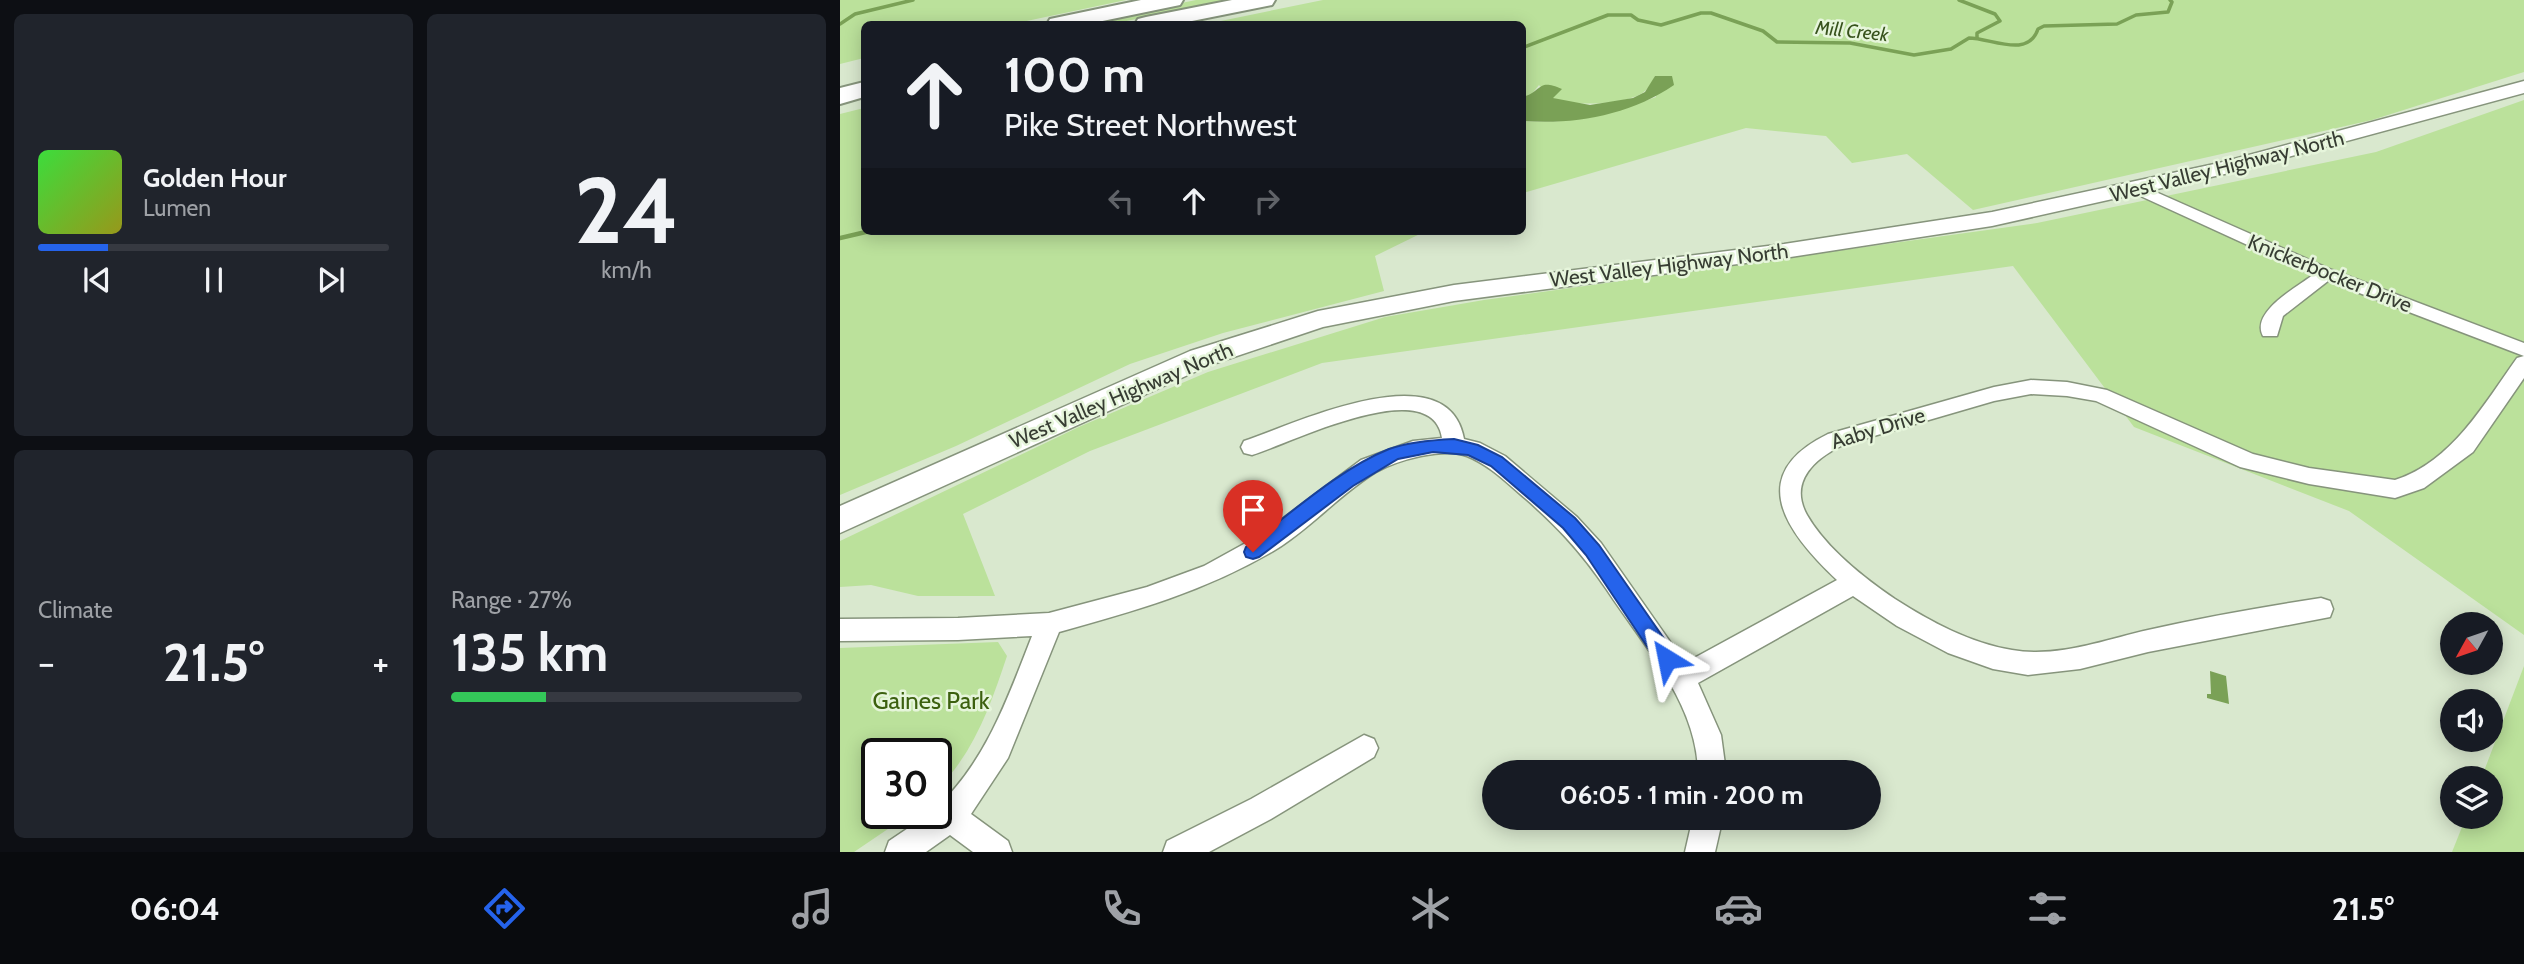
<!DOCTYPE html>
<meta charset="utf-8">
<style>
:root{--surface:#171b24;--page:#20242c;--text:#f1f3f6;--muted:#9ea1a6;--line:#363941;--accent:#2563eb}
body{margin:0;font-family:Cabin,sans-serif;background:var(--page);color:var(--text);height:100vh;display:flex;flex-direction:column;font-size:26px;white-space:nowrap}
*{box-sizing:border-box;margin:0}
p{font-size:23px;color:var(--muted)}
.icon{flex:none;width:38px;height:38px;fill:none;stroke:currentColor;stroke-width:2;stroke-linecap:round;stroke-linejoin:round}
.map{position:relative;flex:1;overflow:hidden}
.panel{display:flex;flex-direction:column;gap:14px;padding:14px;background:#0d0f14;width:840px}
.panel>*{flex:none}
.top-card{position:absolute;left:21px;top:21px;width:665px;height:214px;border-radius:10px;box-shadow:0 4px 18px #0003;background:#171b24;color:var(--text);overflow:hidden}
.needle{width:46px;rotate:230deg}
.fabs{position:absolute;left:1600px;top:612px;display:grid;gap:14px}
.fabs a{display:grid;place-items:center;width:63px;height:63px;border-radius:50%;background:var(--surface);box-shadow:0 4px 18px #0003;font-size:35px}
.speed{position:absolute;left:21px;top:738px;display:flex;gap:14px;font-size:35px;font-weight:700;text-align:center}
.speed>*{display:grid;place-content:center;width:91px;height:91px;border-radius:50%;background:var(--surface);box-shadow:0 4px 18px #0003;line-height:1}
.speed .limit{border:4px solid #111;border-radius:10px;background:#fff;color:#111}
.pin{position:absolute;display:grid;place-items:center;width:60px;height:60px;color:#fff;margin:-72px -30px;border-radius:50% 50% 50% 0;rotate:-45deg;box-shadow:0 0 7px #0007}
.pin .icon{rotate:45deg}
.me{position:absolute;width:77px;margin:-38px;rotate:325deg;stroke-linejoin:round;filter:drop-shadow(0 0 5px #0008)}
.turn{display:flex;align-items:center;gap:24px;height:147px;padding:0 28px;font-size:32px}
.turn .icon{width:91px;height:91px;stroke-width:2.5}
.turn b{display:block;font-size:49px;line-height:60px}
.lanes{display:flex;align-items:center;height:66px;padding:0 28px;background:#0003;justify-content:center;gap:35px;direction:ltr}
.lanes .off{opacity:.35}
.big{font-size:52px;font-weight:700;line-height:1.1}
.panel .card{flex:1;display:flex;flex-direction:column;justify-content:center;gap:10px;min-width:0;padding:0 24px;border-radius:10px;background:var(--page)}
.panel .dial{align-items:center;gap:0}
.dial b{font-size:91px;line-height:1}
.song{display:flex;align-items:center;gap:21px}
.cover{width:84px;height:84px;border-radius:10px;background:linear-gradient(135deg,hsl(120 70% 55%),hsl(60 70% 35%))}
.played{height:7px;border-radius:4px;background:linear-gradient(90deg,var(--accent) 20%,var(--line) 20%)}
.keys{display:flex;justify-content:space-around;direction:ltr}
.heat{display:flex;justify-content:space-between;align-items:center;font-size:38px;direction:ltr}
.charge{height:10px;border-radius:5px;background:linear-gradient(90deg,#34c759 27%,var(--line) 0)}
.panel .tiles{flex:1;display:grid;gap:14px;grid-template-columns:repeat(2,1fr)}
.trip{position:absolute;left:642px;top:760px;width:399px;height:70px;border-radius:35px;background:var(--surface);box-shadow:0 4px 18px #0003;font-weight:700;line-height:70px;text-align:center}
.menu{display:flex;height:112px;justify-content:space-around;align-items:center;background:#090b0e;color:var(--muted)}
.menu .icon{width:49px;height:49px}
.menu .selected{color:var(--accent)}
.menu b{font-size:32px;color:var(--text)}
main{display:flex;flex:1;min-height:0}
.map>svg:first-child{display:block}
</style>
<main>
<section class="panel">
<div class="tiles">
<div class="card">
<div class="song"><i class="cover"></i><div><b>Golden Hour</b><p>Lumen</p></div></div>
<div class="played"></div>
<div class="keys"><svg class="icon" aria-label="previous" viewBox="0 0 24 24"><path d="M18 5L8 12l10 7zM5 5v14"/></svg><svg class="icon" aria-label="pause" viewBox="0 0 24 24"><path d="M8 5v14M16 5v14"/></svg><svg class="icon" aria-label="next" viewBox="0 0 24 24"><path d="M6 5l10 7-10 7zM19 5v14"/></svg></div>
</div>
<div class="card dial"><b>24</b><p>km/h</p></div>
<div class="card"><p>Climate</p>
<div class="heat"><a>−</a><b class="big">21.5°</b><a>+</a></div>
</div>
<div class="card"><p>Range · 27%</p><b class="big">135 km</b><div class="charge"></div></div>
</div>
</section>
<div class="map">
<svg width="1684" height="852" viewBox="0 0 1684 852">
<rect width="100%" height="100%" fill="#d9e8ce"/>
<g fill="#bbe19b">
<polygon points="0,0 286,0 173,24 24,24 24,58 0,64"/>
<polygon points="356,0 388,0 272,24 240,24"/>
<path d="M 483,0 L 1684,0 L 1684,72 L 1532,120 L 1133,210 L 1067,154 L 1012,163 L 986,136 L 906,128 L 683,193 L 683,121 C 734,125 768,114 816,97 L 815,76 C 813,81 810,86 806,90 C 792,105 729,108 711,97 C 707,94 703,89 699,85 L 691,95 L 683,97 L 682,24 L 366,24 Z"/>
<polygon points="1684,100 1684,635 1509,511 1294,427 1173,266 482,363 250,451 123,514 155,596 78,596 31,585 0,587 0,541 241,426 368,372 545,317 644,300 1197,223 1536,152"/>
<polygon points="24,108 24,231 586,231 535,256 544,291 383,333 290,364 116,446 0,495 0,114"/>
<path d="M 158,642 L 167,656 C 151,704 134,754 96,790 L 96,754 L 37,754 L 37,814 L 70,814 L 14,852 L 0,852 L 0,648 Z"/>
<polygon points="1684,666 1684,852 1612,852 1626,817 1650,817 1650,779 1641,779"/>
</g>
<g fill="#7aa156">
<path d="M 815,76 L 832,76 L 834,85 C 790,115 735,125 683,121 L 683,97 C 703,91 697,78 722,89 L 713,98 L 750,105 L 793,98 L 805,92 Z"/>
<polygon points="1370,671 1386,676 1389,704 1367,698 1367,694 1371,694"/>
</g>
<g fill="none" stroke-linecap="round" stroke-linejoin="round">
<g stroke="#7aa156" stroke-width="3.5">
<polyline points="1119,0 1155,14 1160,21 1137,33 1137,38"/>
<polyline points="0,24 15,14 73,0"/>
<path d="M 682,48 L 768,15 L 791,15 L 798,20 L 821,25 L 861,13 L 871,13 L 923,31 L 937,42 L 1010,43 L 1074,55 L 1111,49 L 1129,38 C 1151,38 1188,59 1198,29 L 1204,26 L 1277,24 L 1296,15 L 1328,12 L 1332,2 L 1330,0"/>
</g>
<polyline stroke="#7aa156" stroke-width="4.5" points="0,238 30,231"/>
<g stroke="#86947c" stroke-width="3">
<g id="minor">
<path d="M 1300,185 L 1492,270 L 1684,343 L 1684,378 L 1633,452 L 1584,488 L 1555,498 L 1469,484 L 1400,467 L 1256,401 L 1227,396 L 1191,394 L 1154,401 L 1003,445 C 976,458 948,481 967,515 C 986,548 1024,578 1055,599 C 1091,622 1130,643 1172,650 C 1218,658 1264,640 1308,630 C 1365,617 1423,607 1481,598 L 1490,601 L 1493,609 L 1490,617 L 1308,652 L 1240,669 L 1188,675 L 1153,669 L 1108,653 L 1057,626 L 1013,596 L 858,683 L 881,735 L 886,772 L 858,772 C 857,703 803,645 767,590 C 740,550 715,524 679,493 C 663,479 647,464 627,456 C 604,447 557,460 536,472 C 500,494 471,528 435,550 C 363,592 298,610 219,632 L 168,758 L 131,814 L 168,841 L 172,852 L 133,852 L 110,835 L 86,852 L 45,852 L 49,841 L 89,814 L 96,814 L 96,808 C 146,762 168,697 192,636 L 118,640 L 0,641 L 0,619 L 118,618 L 209,613 L 307,587 L 364,566 L 422,534 L 521,460 L 573,441 L 602,438 C 592,371 449,444 412,455 L 404,453 L 401,447 L 404,441 C 455,424 608,350 624,439 L 640,443 L 665,456 L 737,517 L 761,543 L 845,663 L 997,580 C 946,532 904,475 988,434 L 1154,387 L 1191,380 L 1227,382 L 1267,390 L 1413,454 L 1469,468 L 1555,480 C 1612,462 1644,404 1677,358 L 1684,356 L 1488,281 L 1443,316 L 1437,336 L 1423,336 C 1410,312 1457,287 1473,275 L 1294,193 L 1292,190 L 1294,187 Z"/>
<polygon points="524,735 534,739 538,748 534,757 431,819 369,852 323,852 327,841 411,799"/>
<polygon points="853,817 883,817 875,852 845,852"/>
</g>
</g>
<g stroke="#86947c" stroke-width="3">
<polygon id="secondary" points="1684,81 1684,93 1389,173 1152,226 944,258 614,301 483,327 370,365 0,533 0,506 350,351 478,311 614,285 944,244 1152,212 1379,163"/>
</g>
<g stroke="#86947c" stroke-width="4">
<g id="motorway">
<polygon points="301,0 343,0 340,5 248,24 207,24 210,19"/>
<polygon points="392,0 435,0 432,5 337,24 295,24 298,19 306,17"/>
<polygon points="24,82 24,97 0,104 0,88"/>
</g>
</g>
<use href="#minor" fill="#fff" fill-rule="evenodd"/>
<use href="#secondary" fill="#fff" fill-rule="evenodd"/>
<use href="#motorway" fill="#fff" fill-rule="evenodd"/>
</g>
<path fill="#2563eb" stroke="#184099" stroke-width="2" d="M 614,439 L 638,445 L 662,457 L 735,518 L 759,545 L 834,653 L 837,659 L 834,666 L 827,668 L 820,666 L 746,555 L 723,528 L 651,466 L 628,455 L 593,452 L 558,459 L 513,486 L 419,557 L 413,559 L 406,557 L 404,552 L 406,547 C 449,515 499,469 549,449 C 569,442 593,440 614,439 Z"/>
<g text-anchor="middle" dominant-baseline="central" stroke-width="5" stroke-linejoin="round" paint-order="stroke">
<g font-size="19" font-style="italic" fill="#37521c" stroke="#e6f5db">
<text transform="translate(1012 31) rotate(6)">Mill Creek</text>
</g>
<g font-size="21" fill="#373d33" stroke="#e6f5db">
<text transform="translate(1387 166) rotate(-14)">West Valley Highway North</text>
<text transform="translate(829 265) rotate(-7)">West Valley Highway North</text>
<text transform="translate(1490 273) rotate(22)">Knickerbocker Drive</text>
<text transform="translate(281 395) rotate(-23)">West Valley Highway North</text>
<text transform="translate(1038 428) rotate(-17)">Aaby Drive</text>
</g>
<g font-size="24" fill="#3c600f" stroke="#e6f5db">
<text x="91" y="700">Gaines Park</text>
</g>
</g>
</svg>
<div class="fabs">
<a><svg class="needle" viewBox="-14 -14 28 28"><path d="M0-13l5 13h-10z" fill="#e53935"/><path d="M0 13l5-13h-10z" fill="#9ea1a6"/></svg></a>
<a><svg class="icon" aria-label="sound" viewBox="0 0 24 24"><path d="M4 9h4l5-4v14l-5-4H4zM17 9q2 3 0 6"/></svg></a>
<a><svg class="icon" aria-label="layers" viewBox="0 0 24 24"><path d="M12 4l9 5-9 5-9-5zM3 14l9 5 9-5"/></svg></a>
</div>
<div class="speed"><div class="limit">30</div></div>
<div class="pin" style="left:413px;top:552px;background:#d93025"><svg class="icon" aria-label="arrive" viewBox="0 0 24 24"><path d="M6 21V4h12l-3 4 3 4H6"/></svg></div>
<svg class="me" style="left:827px;top:659px" viewBox="-20 -20 40 40"><path d="M0-17L14 15 0 8-14 15z" fill="#2563eb" stroke="#fff" stroke-width="4"/></svg>
<div class="trip">06:05 · 1 min · 200 m</div>
<div class="top-card">
<div class="turn"><svg class="icon" aria-label="ahead" viewBox="0 0 24 24"><path d="M12 20V5M6 11l6-6 6 6"/></svg><div><b>100 m</b>Pike Street Northwest</div></div>
<div class="lanes"><svg class="icon off" aria-label="left" viewBox="0 0 24 24"><path d="M17 20v-9H6M10 6l-5 5 5 5"/></svg><svg class="icon" aria-label="ahead" viewBox="0 0 24 24"><path d="M12 20V5M6 11l6-6 6 6"/></svg><svg class="icon off" aria-label="right" viewBox="0 0 24 24"><path d="M7 20v-9h11M14 6l5 5-5 5"/></svg></div>
</div>
</div>
</main>
<nav class="menu">
<b>06:04</b>
<svg class="icon selected" aria-label="directions" viewBox="0 0 24 24"><path d="M12 3l9 9-9 9-9-9zM9 14v-3h6M13 9l2 2-2 2"/></svg>
<svg class="icon" aria-label="music" viewBox="0 0 24 24"><path d="M9 18V5l10-2v13"/><circle cx="6" cy="18" r="3"/><circle cx="16" cy="16" r="3"/></svg>
<svg class="icon" aria-label="phone" viewBox="0 0 24 24"><path d="M5 4h4l2 5-3 2q2 4 5 5l2-3 5 2v4C11 20 4 13 5 4z"/></svg>
<svg class="icon" aria-label="climate" viewBox="0 0 24 24"><path d="M12 3v18M4 7l16 10M4 17L20 7"/></svg>
<svg class="icon" aria-label="car" viewBox="0 0 24 24"><path d="M5 17H2v-5l4-1 3-4h7l3 4 3 1v5h-3M9 17h6M6 11h13"/><circle cx="7" cy="17" r="2"/><circle cx="17" cy="17" r="2"/></svg>
<svg class="icon" aria-label="filters" viewBox="0 0 24 24"><path d="M4 7h16M4 17h16"/><circle cx="9" cy="7" r="2"/><circle cx="15" cy="17" r="2"/></svg>
<b>21.5°</b>
</nav>
